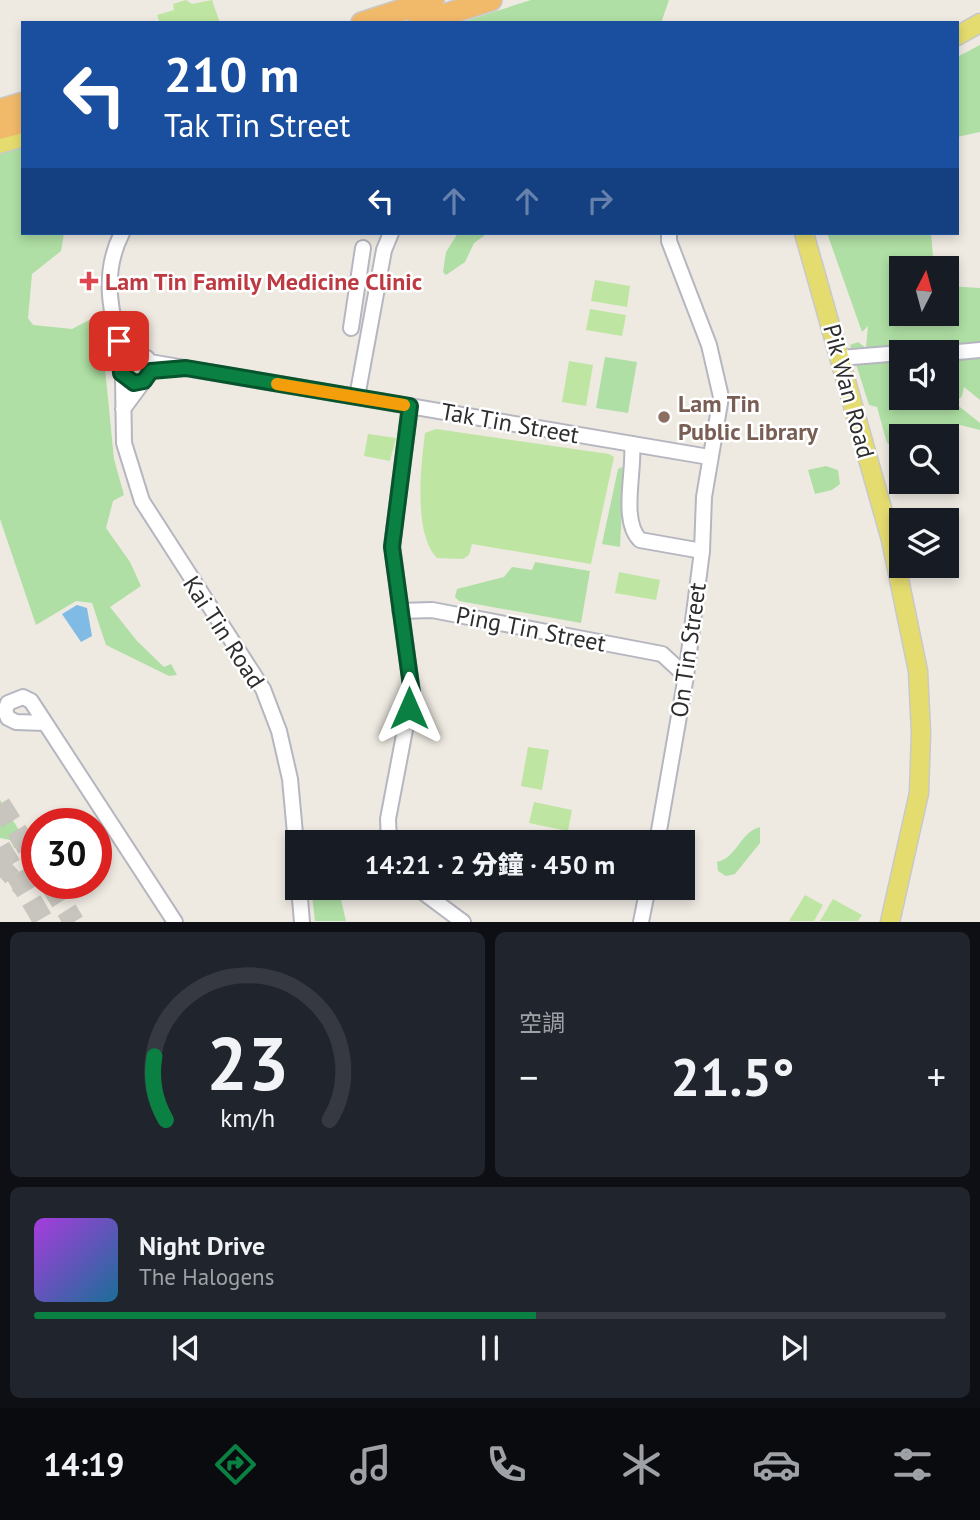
<!DOCTYPE html>
<html lang="zh-TW">
<meta charset="utf-8">
<style>
:root{--surface:#171b24;--page:#20242c;--text:#f1f3f6;--muted:#9ea1a6;--line:#363941;--accent:#0b8043}
body{margin:0;font-family:"PT Sans","Noto Sans TC",sans-serif;background:var(--page);color:var(--text);height:100vh;display:flex;flex-direction:column;font-size:26px;white-space:nowrap}
*{box-sizing:border-box;margin:0}
p{font-size:23px;color:var(--muted)}
.icon{flex:none;width:38px;height:38px;fill:none;stroke:currentColor;stroke-width:2;stroke-linecap:round;stroke-linejoin:round}
.map{position:relative;height:922px;overflow:hidden}
.details{display:flex;flex-direction:column;gap:10px;padding:10px;background:#0d0f14;flex:1}
.details>*{flex:none}
.guide{position:absolute;left:21px;top:21px;width:938px;height:214px;border-radius:0px;box-shadow:0 4px 10px #0003;background:#1a4fa0;color:#fff;overflow:hidden}
.needle{width:46px;rotate:6deg}
.controls{position:absolute;left:889px;top:256px;display:grid;gap:14px}
.controls a{display:grid;place-items:center;width:70px;height:70px;border-radius:0px;background:var(--surface);box-shadow:0 4px 10px #0003;font-size:35px}
.speed{position:absolute;left:21px;top:808px;display:flex;gap:14px;font-size:35px;font-weight:700;text-align:center}
.speed>*{display:grid;place-content:center;width:91px;height:91px;border-radius:50%;background:var(--surface);box-shadow:0 4px 10px #0003;line-height:1}
.speed .limit{border:10px solid #d22;background:#fff;color:#111}
.pin{position:absolute;display:grid;place-items:center;width:60px;height:60px;color:#fff;margin:-30px;border-radius:14px;box-shadow:0 4px 10px #0006}
.me{position:absolute;width:77px;margin:-38px;rotate:0deg;stroke-linejoin:round;filter:drop-shadow(0 0 5px #0008)}
.turn{display:flex;align-items:center;gap:24px;height:147px;padding:0 28px;font-size:32px}
.turn .icon{width:91px;height:91px;stroke-width:2.5}
.turn b{display:block;font-size:49px;line-height:60px}
.lanes{display:flex;align-items:center;height:66px;padding:0 28px;background:#0003;justify-content:center;gap:35px;direction:ltr}
.lanes .off{opacity:.35}
.big{font-size:52px;font-weight:800;line-height:1.1}
.details .widget{flex:1;display:flex;flex-direction:column;justify-content:center;gap:10px;min-width:0;padding:0 24px;border-radius:10px;background:var(--page)}
.details .dial{align-items:center;gap:0}
.dial svg{height:182px;overflow:visible;fill:none;stroke:var(--line);stroke-width:7;stroke-linecap:round;text-anchor:middle}
.dial text{fill:var(--text);stroke:none}
.song{display:flex;align-items:center;gap:21px}
.cover{width:84px;height:84px;border-radius:10px;background:linear-gradient(135deg,hsl(280 70% 55%),hsl(200 70% 35%))}
.played{height:7px;border-radius:4px;background:linear-gradient(90deg,var(--accent) 55%,var(--line) 55%)}
.keys{display:flex;justify-content:space-around;direction:ltr}
.heat{display:flex;justify-content:space-between;align-items:center;font-size:38px;direction:ltr}
.details .tiles{flex:1;display:grid;gap:10px;grid-template-columns:1fr 1fr}
.widget:last-child{grid-column:span 2}
.trip{position:absolute;left:285px;top:830px;width:410px;height:70px;border-radius:0px;background:var(--surface);box-shadow:0 4px 10px #0003;font-weight:800;line-height:70px;text-align:center}
.menu{display:flex;height:112px;justify-content:space-around;align-items:center;background:#090b0e;color:var(--muted)}
.menu .icon{width:49px;height:49px}
.menu .selected{color:var(--accent)}
.menu b{font-size:32px;color:var(--text)}
.map>svg:first-child{display:block}
</style>
<div class="map">
<svg width="980" height="922" viewBox="0 0 980 922">
<rect width="100%" height="100%" fill="#eeeae2"/>
<g fill="#afdfa4" fill-rule="evenodd">
<polygon points="531,0 669,0 661,23 459,23"/>
<polygon points="980,45 980,132 957,137 957,57"/>
<polygon points="23,143 23,233 64,233 61,251 32,274 28,318 33,325 72,329 95,317 101,328 114,459 124,495 113,501 106,528 130,562 141,586 110,607 137,641 164,667 171,664 177,675 169,676 106,645 92,603 76,601 36,625 0,519 0,150"/>
<polygon points="458,233 488,233 474,243 465,262 446,275 443,272 446,252"/>
<path d="M 827,233 L 931,233 L 934,268 L 901,268 L 901,287 L 889,298 L 901,288 L 901,313 L 947,313 L 947,286 L 980,288 L 980,400 L 964,387 L 962,396 L 955,403 L 980,423 L 980,430 L 956,424 L 930,435 L 925,427 L 922,433 L 901,436 L 899,450 L 887,443 L 877,407 L 869,405 L 850,345 L 858,342 L 866,348 L 868,326 L 862,332 ZM 901,352 L 947,352 L 947,397 L 901,397 Z"/>
<polygon points="605,357 637,362 628,413 596,408"/>
<polygon points="826,466 838,470 840,484 832,490 815,494 808,470"/>
<polygon points="622,467 624,469 620,547 602,544 618,469"/>
<polygon points="535,562 590,571 581,623 459,601 455,597 457,589 504,577 512,567 532,570"/>
<polygon points="0,800 31,849 14,848 10,840 0,838"/>
<path d="M 760,827 L 760,843 L 735,874 L 726,876 L 718,871 L 717,862 C 737,858 740,832 760,827 Z"/>
<polygon points="311,887 338,887 346,921 315,921"/>
</g>
<g fill="#bee5a1">
<polygon points="186,0 192,4 212,0 220,23 160,23 157,15 174,10 173,4"/>
<polygon points="595,280 630,286 627,307 591,301"/>
<polygon points="590,309 626,315 622,336 586,330"/>
<polygon points="569,361 593,365 586,406 562,402"/>
<path d="M 436,429 L 609,454 L 614,457 L 591,564 L 472,544 L 469,555 L 463,559 L 437,558 C 413,534 421,465 425,433 Z"/>
<polygon points="368,434 396,438 390,461 364,456"/>
<polygon points="619,572 660,580 656,600 615,593"/>
<polygon points="528,747 549,750 542,790 521,786"/>
<polygon points="534,802 572,810 568,831 529,823"/>
<polygon points="805,895 823,905 814,921 789,921"/>
<polygon points="833,899 862,915 858,921 820,921"/>
</g>
<polygon fill="#80bbe5" points="77,605 87,608 92,636 81,642 62,614"/>
<g fill="none" stroke-linecap="round" stroke-linejoin="round">
<polyline stroke="#c8c4be" stroke-width="18" stroke-dasharray="18 9" stroke-linecap="butt" points="0,864 22,888"/>
<g stroke="#c8c4be" stroke-width="21" stroke-dasharray="21 10" stroke-linecap="butt">
<polyline points="0,804 37,863"/>
<polyline points="0,847 44,922"/>
<polyline points="50,884 74,922"/>
</g>
<g stroke="#b5b6c0" stroke-width="18">
<g id="minor">
<path d="M 122,233 C 101,274 110,316 125,357"/>
<polyline points="351,328 363,248"/>
<polyline points="947,353 980,350"/>
<polyline points="840,358 901,353"/>
<polyline points="150,362 709,457"/>
<polyline points="357,397 384,250 391,233"/>
<polyline points="123,409 151,371 147,358 138,353 125,357 120,369 123,378 124,443 142,501 263,689 279,731 290,779 298,866"/>
<path d="M 632,444 C 635,471 620,520 640,540 L 702,551"/>
<polyline points="400,611 432,610 662,654 686,676"/>
<polyline points="45,723 16,722 8,718 5,711 8,703 23,697 31,701 175,922"/>
<polyline points="389,842 388,819 412,693 392,546 410,406"/>
<polyline points="657,842 686,676 702,551 704,497 721,397 709,345 669,241 669,233"/>
<polyline points="299,887 302,922"/>
<polyline points="416,887 463,922"/>
<polyline points="641,922 648,887"/>
</g>
</g>
<g stroke="#c9c9c9" stroke-width="21">
<g id="major">
<polyline points="957,36 980,23"/>
<polyline points="0,144 23,137"/>
<polyline points="804,233 891,540 918,671 921,733 919,793 890,922"/>
</g>
</g>
<g stroke="#c9c9c9" stroke-width="24">
<g id="highway">
<polyline points="362,23 433,0"/>
<polyline points="419,23 491,0"/>
<polyline points="0,110 23,103"/>
<polyline points="0,128 23,122"/>
</g>
</g>
<use href="#minor" stroke="#fff" stroke-width="14"/>
<use href="#major" stroke="#e5dc6f" stroke-width="18"/>
<use href="#highway" stroke="#f1b96a" stroke-width="21"/>
</g>
<g fill="none" stroke-linecap="round" stroke-linejoin="round">
<g stroke="#07532c" stroke-width="18">
<polyline id="route" points="119,341 125,357 121,365 121,373 134,383 144,381 151,371 186,368 410,406 392,547 412,693 409,708"/>
</g>
<use href="#route" stroke="#0b8043" stroke-width="12"/>
<polyline stroke="#f59e0b" stroke-width="12" points="277,384 404,405"/>
</g>
<path fill="#e0444e" stroke="#fff" stroke-width="2.5" d="M85.5 270.5h7v7h7v7h-7v7h-7v-7h-7v-7h7z"/>
<circle fill="#8d6e63" stroke="#fff" stroke-width="2.5" cx="664" cy="417" r="7"/>
<g text-anchor="middle" dominant-baseline="central" stroke-width="5" stroke-linejoin="round" paint-order="stroke">
<g font-size="24" font-weight="bold" fill="#be3a42" stroke="#fff" text-anchor="start">
<text x="105" y="281">Lam Tin Family Medicine Clinic</text>
</g>
<g font-size="24" fill="#2e2e2e" stroke="#fff">
<text transform="translate(849 391) rotate(75)">Pik Wan Road</text>
<text transform="translate(510 423) rotate(10)">Tak Tin Street</text>
<text transform="translate(531 629) rotate(11)">Ping Tin Street</text>
<text transform="translate(224 632) rotate(57)">Kai Tin Road</text>
<text transform="translate(688 650) rotate(-82)">On Tin Street</text>
</g>
<g font-size="24" font-weight="bold" fill="#785e54" stroke="#fff" text-anchor="start">
<text x="678" y="403">Lam Tin<tspan x="678" dy="28">Public Library</tspan></text>
</g>
</g>
</svg>
<div class="controls">
<a><svg class="needle" viewBox="-14 -14 28 28"><path d="M0-13l5 13h-10z" fill="#e53935"/><path d="M0 13l5-13h-10z" fill="#9ea1a6"/></svg></a>
<a><svg class="icon" aria-label="sound" viewBox="0 0 24 24"><path d="M4 9h4l5-4v14l-5-4H4zM17 9q2 3 0 6"/></svg></a>
<a><svg class="icon" aria-label="search" viewBox="0 0 24 24"><circle cx="10" cy="10" r="6"/><path d="M15 15l6 6"/></svg></a>
<a><svg class="icon" aria-label="layers" viewBox="0 0 24 24"><path d="M12 4l9 5-9 5-9-5zM3 14l9 5 9-5"/></svg></a>
</div>
<div class="speed"><div class="limit">30</div></div>
<div class="pin" style="left:119px;top:341px;background:#d93025"><svg class="icon" aria-label="arrive" viewBox="0 0 24 24"><path d="M6 21V4h12l-3 4 3 4H6"/></svg></div>
<svg class="me" style="left:409px;top:708px" viewBox="-20 -20 40 40"><path d="M0-17L14 15 0 8-14 15z" fill="#0b8043" stroke="#fff" stroke-width="4"/></svg>
<div class="trip">14:21 · 2 分鐘 · 450 m</div>
<div class="guide">
<div class="turn"><svg class="icon" aria-label="left" viewBox="0 0 24 24"><path d="M17 20v-9H6M10 6l-5 5 5 5"/></svg><div><b>210 m</b>Tak Tin Street</div></div>
<div class="lanes"><svg class="icon" aria-label="left" viewBox="0 0 24 24"><path d="M17 20v-9H6M10 6l-5 5 5 5"/></svg><svg class="icon off" aria-label="ahead" viewBox="0 0 24 24"><path d="M12 20V5M6 11l6-6 6 6"/></svg><svg class="icon off" aria-label="ahead" viewBox="0 0 24 24"><path d="M12 20V5M6 11l6-6 6 6"/></svg><svg class="icon off" aria-label="right" viewBox="0 0 24 24"><path d="M7 20v-9h11M14 6l5 5-5 5"/></svg></div>
</div>
</div>
<section class="details">
<div class="tiles">
<div class="widget dial"><svg viewBox="0 0 100 80">
<path d="M14 69A42 42 0 1 1 86 69"/>
<path d="M14 69A42 42 0 0 1 9 41" stroke="#0b8043"/>
<text x="50" y="56" font-size="32" font-weight="700">23</text>
<text x="50" y="72" font-size="11">km/h</text>
</svg></div>
<div class="widget"><p>空調</p>
<div class="heat"><a>−</a><b class="big">21.5°</b><a>+</a></div>
</div>
<div class="widget">
<div class="song"><i class="cover"></i><div><b>Night Drive</b><p>The Halogens</p></div></div>
<div class="played"></div>
<div class="keys"><svg class="icon" aria-label="previous" viewBox="0 0 24 24"><path d="M18 5L8 12l10 7zM5 5v14"/></svg><svg class="icon" aria-label="pause" viewBox="0 0 24 24"><path d="M8 5v14M16 5v14"/></svg><svg class="icon" aria-label="next" viewBox="0 0 24 24"><path d="M6 5l10 7-10 7zM19 5v14"/></svg></div>
</div>
</div>
</section>
<nav class="menu">
<b>14:19</b>
<svg class="icon selected" aria-label="directions" viewBox="0 0 24 24"><path d="M12 3l9 9-9 9-9-9zM9 14v-3h6M13 9l2 2-2 2"/></svg>
<svg class="icon" aria-label="music" viewBox="0 0 24 24"><path d="M9 18V5l10-2v13"/><circle cx="6" cy="18" r="3"/><circle cx="16" cy="16" r="3"/></svg>
<svg class="icon" aria-label="phone" viewBox="0 0 24 24"><path d="M5 4h4l2 5-3 2q2 4 5 5l2-3 5 2v4C11 20 4 13 5 4z"/></svg>
<svg class="icon" aria-label="climate" viewBox="0 0 24 24"><path d="M12 3v18M4 7l16 10M4 17L20 7"/></svg>
<svg class="icon" aria-label="car" viewBox="0 0 24 24"><path d="M5 17H2v-5l4-1 3-4h7l3 4 3 1v5h-3M9 17h6M6 11h13"/><circle cx="7" cy="17" r="2"/><circle cx="17" cy="17" r="2"/></svg>
<svg class="icon" aria-label="filters" viewBox="0 0 24 24"><path d="M4 7h16M4 17h16"/><circle cx="9" cy="7" r="2"/><circle cx="15" cy="17" r="2"/></svg>
</nav>
